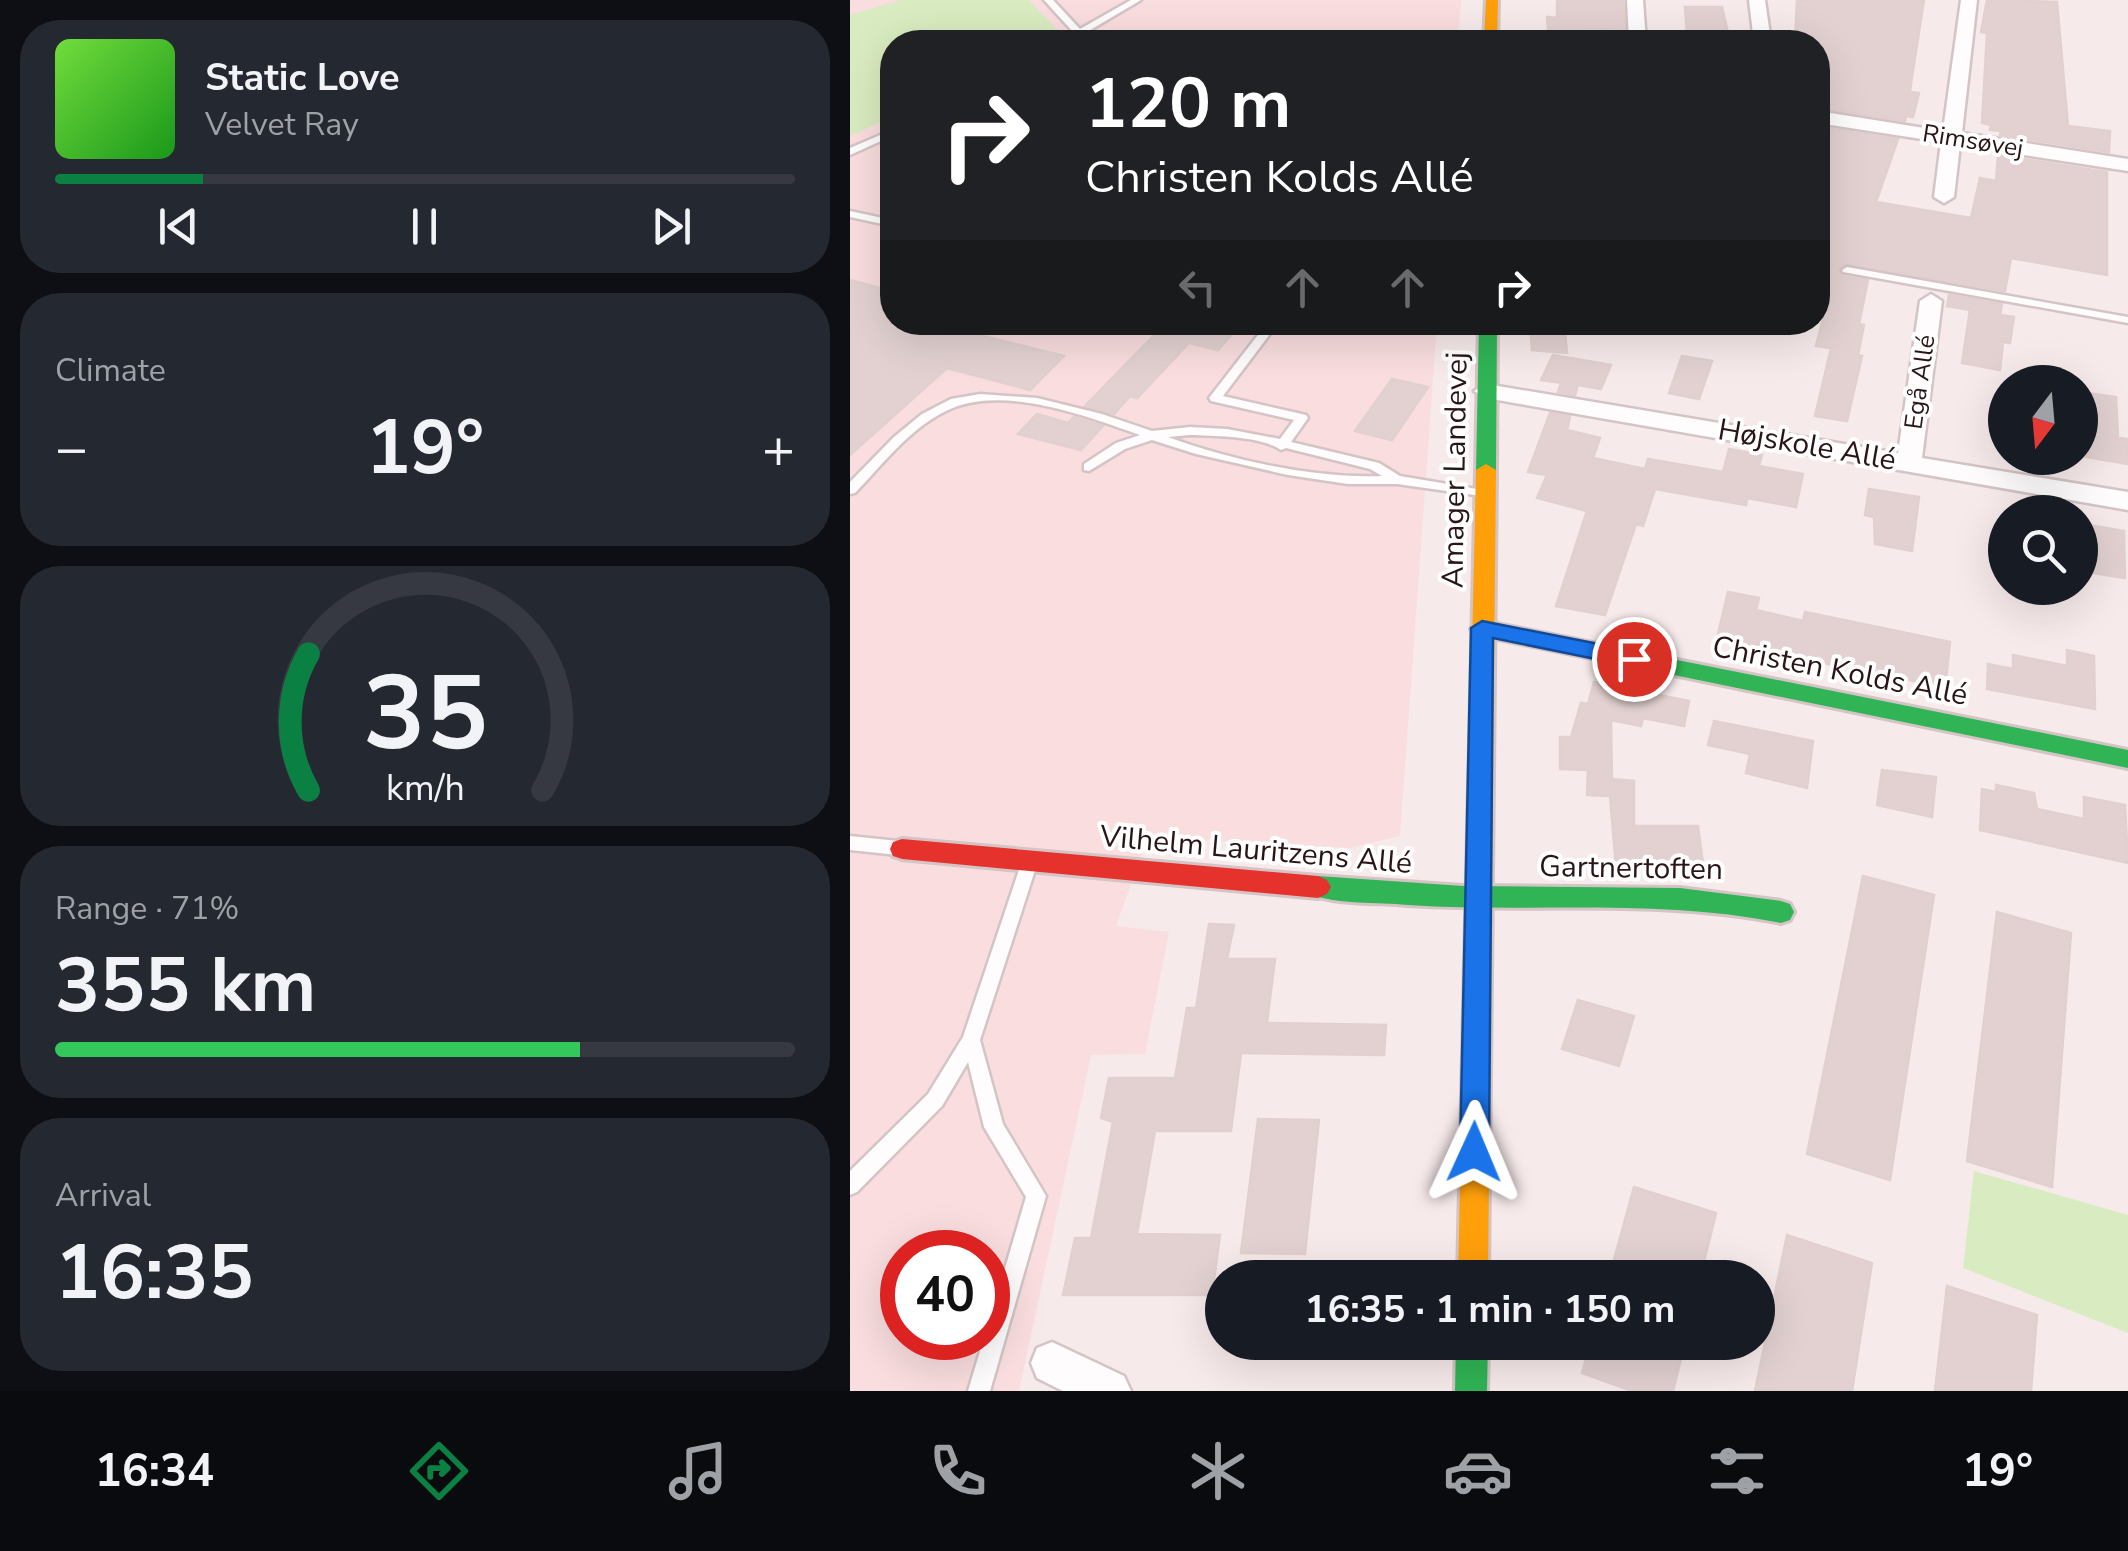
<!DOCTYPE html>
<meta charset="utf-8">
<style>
:root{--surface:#171b24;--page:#242831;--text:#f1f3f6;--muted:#9ea1a6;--line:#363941;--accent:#0b8043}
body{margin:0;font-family:"Nunito Sans",sans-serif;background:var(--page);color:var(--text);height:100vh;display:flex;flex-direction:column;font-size:38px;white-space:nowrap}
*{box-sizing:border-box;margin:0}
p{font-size:32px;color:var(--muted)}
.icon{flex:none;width:55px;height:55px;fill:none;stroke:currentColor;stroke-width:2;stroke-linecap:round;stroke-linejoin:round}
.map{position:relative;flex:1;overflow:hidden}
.side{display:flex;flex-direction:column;gap:20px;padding:20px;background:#0d0f14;width:850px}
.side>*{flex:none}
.hud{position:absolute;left:30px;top:30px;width:950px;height:305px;border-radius:40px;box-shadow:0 10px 40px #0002;background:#202124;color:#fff;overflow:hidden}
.needle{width:65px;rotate:196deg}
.fabs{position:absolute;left:1138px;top:365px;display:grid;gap:20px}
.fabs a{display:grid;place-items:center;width:110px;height:110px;border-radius:50%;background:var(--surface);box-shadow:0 10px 40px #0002;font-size:50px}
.speed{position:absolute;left:30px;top:1230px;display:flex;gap:20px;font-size:50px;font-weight:700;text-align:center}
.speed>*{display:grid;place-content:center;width:130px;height:130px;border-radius:50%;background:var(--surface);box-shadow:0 10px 40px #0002;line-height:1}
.speed .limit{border:15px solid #d22;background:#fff;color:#111}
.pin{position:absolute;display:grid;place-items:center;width:85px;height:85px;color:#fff;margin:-42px;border:5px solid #fff;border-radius:50%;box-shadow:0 2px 10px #0007}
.me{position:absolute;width:110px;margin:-55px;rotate:1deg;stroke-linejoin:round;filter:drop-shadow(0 0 8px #0008)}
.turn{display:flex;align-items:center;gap:35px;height:210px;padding:0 40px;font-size:45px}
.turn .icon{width:130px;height:130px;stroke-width:2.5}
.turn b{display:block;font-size:70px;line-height:85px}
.lanes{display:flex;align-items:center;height:95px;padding:0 40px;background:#0003;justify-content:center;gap:50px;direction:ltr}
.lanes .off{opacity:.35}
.big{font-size:75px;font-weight:700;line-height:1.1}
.side .card{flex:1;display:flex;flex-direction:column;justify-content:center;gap:15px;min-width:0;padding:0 35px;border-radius:40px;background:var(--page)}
.side .dial{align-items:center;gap:0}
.dial svg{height:260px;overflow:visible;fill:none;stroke:var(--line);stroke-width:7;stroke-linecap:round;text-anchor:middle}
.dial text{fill:var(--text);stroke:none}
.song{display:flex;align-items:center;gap:30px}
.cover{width:120px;height:120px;border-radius:15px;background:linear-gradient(135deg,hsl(100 70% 55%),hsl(120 70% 35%))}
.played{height:10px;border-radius:5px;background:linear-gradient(90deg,var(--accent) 20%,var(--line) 20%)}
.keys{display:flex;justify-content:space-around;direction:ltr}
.heat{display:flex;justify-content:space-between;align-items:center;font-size:55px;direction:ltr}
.charge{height:15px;border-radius:8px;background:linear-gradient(90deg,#34c759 71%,var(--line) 0)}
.trip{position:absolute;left:355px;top:1260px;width:570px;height:100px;border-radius:50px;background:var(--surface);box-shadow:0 10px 40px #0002;font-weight:700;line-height:100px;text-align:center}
.tabs{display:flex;height:160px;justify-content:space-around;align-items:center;background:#090b0e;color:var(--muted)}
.tabs .icon{width:70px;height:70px}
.tabs .selected{color:var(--accent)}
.tabs b{font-size:45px;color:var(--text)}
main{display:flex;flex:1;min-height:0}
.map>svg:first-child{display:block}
</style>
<main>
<section class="side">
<div class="card">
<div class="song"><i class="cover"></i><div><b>Static Love</b><p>Velvet Ray</p></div></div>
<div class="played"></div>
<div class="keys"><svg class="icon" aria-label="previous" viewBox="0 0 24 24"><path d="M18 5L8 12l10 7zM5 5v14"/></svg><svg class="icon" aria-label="pause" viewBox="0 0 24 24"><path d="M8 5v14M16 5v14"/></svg><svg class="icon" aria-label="next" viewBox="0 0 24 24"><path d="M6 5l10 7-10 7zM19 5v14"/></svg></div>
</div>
<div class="card"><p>Climate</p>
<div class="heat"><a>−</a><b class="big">19°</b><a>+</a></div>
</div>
<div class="card dial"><svg viewBox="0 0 100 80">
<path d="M14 69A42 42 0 1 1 86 69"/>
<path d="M14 69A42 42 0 0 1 14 27" stroke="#0b8043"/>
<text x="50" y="56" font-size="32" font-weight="700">35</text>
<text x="50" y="72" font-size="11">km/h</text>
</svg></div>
<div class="card"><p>Range · 71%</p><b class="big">355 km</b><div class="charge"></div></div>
<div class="card"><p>Arrival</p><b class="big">16:35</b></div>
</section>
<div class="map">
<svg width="1278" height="1391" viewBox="0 0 1278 1391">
<rect width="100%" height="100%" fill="#f7eaeb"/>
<path fill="#f9dddf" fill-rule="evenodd" d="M 0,0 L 611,0 L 608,42 L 42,42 L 42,322 L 587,323 L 550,836 L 500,848 L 298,837 L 266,926 L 319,932 L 295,1054 L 241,1055 L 169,1391 L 0,1391 ZM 52,1252 L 138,1252 L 138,1338 L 52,1338 Z"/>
<g fill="#d9ebc0">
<polygon points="51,0 179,0 209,32 193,42 42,42 42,117 0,136 0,15"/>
<polygon points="1124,1171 1278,1215 1278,1333 1113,1268"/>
</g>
<g fill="#e2d1d0" stroke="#e1d0ce" stroke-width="2.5">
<polygon points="707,0 773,0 775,30 737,29 737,40 731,42 699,42 697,17 707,18"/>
<polygon points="947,0 1074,0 1061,83 1060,92 1069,93 1063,117 1056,116 1055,121 968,108 968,42 945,42"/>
<polygon points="1137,0 1207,2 1218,126 1260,131 1259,152 1150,135 1151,131 1140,130 1141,125 1132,123 1137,33 1131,32"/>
<polygon points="835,7 872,7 879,37 837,35"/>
<polygon points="968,127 1048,139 1026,202 1121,218 1130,178 1146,181 1148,155 1257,172 1257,275 1161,258 1155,291 995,264 988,269 992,276 1018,280 1009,324 1014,325 1008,355 1012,356 997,421 965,416 981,348 966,346 976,307 968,306"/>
<polygon points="0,280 42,291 42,322 78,322 214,356 180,390 97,368 0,455"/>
<polygon points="1099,295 1152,304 1150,315 1164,317 1160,343 1153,342 1150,370 1112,363 1120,310 1097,306"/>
<polygon points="357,322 393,322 368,350 339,343 287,398 280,396 264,414 235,406 314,325 347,333"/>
<polygon points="680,322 714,322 717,353 682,350"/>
<polygon points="703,355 761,365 751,389 728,385 725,395 708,392 711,383 691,380"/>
<polygon points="832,356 862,361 849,399 819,393"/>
<polygon points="542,379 578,387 542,440 505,431"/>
<polygon points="1230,392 1266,397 1268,438 1278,439 1278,464 1230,456"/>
<polygon points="700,413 720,416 717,430 750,438 743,458 795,469 798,459 873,472 879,449 912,455 909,466 953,474 946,507 897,498 896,505 805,489 793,526 786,524 755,615 706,606 737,511 687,498 697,475 678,472"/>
<polygon points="187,414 218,423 224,417 253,426 231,450 168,434"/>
<polygon points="1019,489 1069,497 1062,551 1025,544 1024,517 1015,515"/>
<polygon points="1232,524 1274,531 1275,578 1230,571"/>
<polygon points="878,592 909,598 906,610 953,621 955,612 1100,642 1096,681 1085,679 1084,685 933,655 930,670 902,664 907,646 867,638"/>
<polygon points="1217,650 1244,656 1245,709 1137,689 1138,664 1163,669 1163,655 1217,666"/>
<polygon points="744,682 839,701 834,726 793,718 791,726 761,720 762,779 784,781 784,826 848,826 853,864 766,867 760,796 737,795 738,770 710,769 710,737 721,737 731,703 738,704"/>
<polygon points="864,721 963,741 957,788 896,773 900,754 858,745"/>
<polygon points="1032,770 1086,777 1082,817 1027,805"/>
<polygon points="1146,785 1184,793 1187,809 1234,819 1234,797 1275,805 1278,863 1130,830 1132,789 1146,792"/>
<polygon points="1013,876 1084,895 1040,1180 957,1154"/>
<polygon points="1147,912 1221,933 1202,1187 1117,1161"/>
<polygon points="359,924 384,925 377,959 425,959 417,1023 536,1025 534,1055 391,1053 381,1131 305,1131 287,1234 370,1235 362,1295 213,1295 225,1238 241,1238 263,1122 251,1118 259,1078 325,1078 337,1008 346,1008"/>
<polygon points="728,1000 784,1016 769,1066 712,1049"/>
<polygon points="408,1119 469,1120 455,1254 391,1253"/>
<polygon points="784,1187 866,1213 850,1278 759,1278"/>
<polygon points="937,1235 1022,1263 1002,1391 905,1391"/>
<polygon points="1097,1286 1187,1315 1181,1391 1085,1391"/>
<polygon points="741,1342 835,1342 823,1391 782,1391 732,1373"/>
</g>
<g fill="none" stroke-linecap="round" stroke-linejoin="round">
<g stroke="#d4c4c5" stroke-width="5">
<g id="lane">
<polygon points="194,0 203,0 230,29 281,0 291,0 220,42 211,42 224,33"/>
<polygon points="42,130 42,136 0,155 0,148"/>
<polygon points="0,211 42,220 42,226 0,217"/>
<polygon points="997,267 1278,317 1278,323 993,272 992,270"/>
<path d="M 418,322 L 429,322 L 373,396 L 456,415 L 458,418 L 441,442 L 529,463 L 550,476 L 639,491 L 641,494 L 639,497 L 547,484 L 498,484 L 438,475 L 346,454 L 302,440 L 275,449 L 239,471 L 234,470 L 234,464 L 266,443 L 290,435 C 236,416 150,383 96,411 C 59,429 33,464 5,493 L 0,494 L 0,482 L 44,437 L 72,414 L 101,399 L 130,394 L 187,398 L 252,414 L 302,431 L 340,427 L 377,429 L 430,439 L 444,420 L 361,401 L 359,398 ZM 340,435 C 366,436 411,436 431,450 L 436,448 L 520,469 L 532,476 C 465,479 381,460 318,437 Z"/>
<polygon points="0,836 48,841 54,843 56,848 54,853 48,855 0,850"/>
<polygon points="180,854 186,856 188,861 130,1040 153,1124 196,1196 140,1391 118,1391 134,1338 138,1338 138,1326 176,1197 134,1127 118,1062 92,1106 7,1192 0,1195 0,1171 78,1094 113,1037 172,861 174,856"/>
</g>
</g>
<g stroke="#d4c4c5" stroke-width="5">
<g id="street">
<polygon points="777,0 793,0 796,42 779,42"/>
<polygon points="899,0 915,0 921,42 904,42"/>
<polygon points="1111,0 1127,0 1112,133 1278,159 1278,171 1110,145 1104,197 1094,203 1084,197 1091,142 968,123 968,111 1093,131"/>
<polygon points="1081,294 1092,301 1072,458 1278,492 1278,510 636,398 624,391 636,384 1048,453 1070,301"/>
<polygon points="202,1342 274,1376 281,1391 213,1391 187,1378 181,1363 187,1348"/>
</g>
</g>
<g stroke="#d4c4c5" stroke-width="6">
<g id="fast">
<polygon points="629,322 647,322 646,470 636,476 626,470"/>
<polygon points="632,621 1278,750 1278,768 624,634 621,629 624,624"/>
<path d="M 468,876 L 613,886 L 830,888 L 931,901 L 940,904 L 944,912 L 940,920 L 931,923 C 808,898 682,913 558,905 C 526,902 489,905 459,894 L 455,887 L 459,880 Z"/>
<polygon points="606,1342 638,1342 637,1391 605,1391"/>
</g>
</g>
<g stroke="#d4c4c5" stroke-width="6">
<g id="slow">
<polygon points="636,0 648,0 647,42 634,42"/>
<polygon points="636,464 646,470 638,1278 608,1278 626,470"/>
</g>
</g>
<g stroke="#d4c4c5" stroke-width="6">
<polygon id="jam" points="52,839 468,876 477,880 481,887 477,894 468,898 52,859 43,856 40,849 43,842"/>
</g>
<use href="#lane" fill="#fefcfc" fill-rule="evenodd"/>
<use href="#street" fill="#fefcfc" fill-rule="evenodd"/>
<use href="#fast" fill="#30b455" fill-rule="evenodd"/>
<use href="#slow" fill="#ff9f0a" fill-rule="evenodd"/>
<use href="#jam" fill="#e5322d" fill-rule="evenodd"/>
</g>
<polygon fill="#1a73e8" stroke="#114b97" stroke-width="2.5" points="632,621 784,651 795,659 784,667 643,638 639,1152 635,1161 624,1166 614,1161 610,1152 621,628"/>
<g text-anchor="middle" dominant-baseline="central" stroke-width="8" stroke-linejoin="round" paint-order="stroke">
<g font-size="25" fill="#291517" stroke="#fff">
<text transform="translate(1123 141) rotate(9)">Rimsøvej</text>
<text transform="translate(1070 382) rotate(-82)">Egå Allé</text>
</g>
<g font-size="30" fill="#291517" stroke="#fff">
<text transform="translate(957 445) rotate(10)">Højskole Allé</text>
<text transform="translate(605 470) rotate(-89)">Amager Landevej</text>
<text transform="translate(990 671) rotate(11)">Christen Kolds Allé</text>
<text transform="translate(406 850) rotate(5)">Vilhelm Lauritzens Allé</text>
<text transform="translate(781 868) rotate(1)">Gartnertoften</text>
</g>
</g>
</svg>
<div class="fabs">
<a><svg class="needle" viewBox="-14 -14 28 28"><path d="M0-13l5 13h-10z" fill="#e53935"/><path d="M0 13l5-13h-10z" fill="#9ea1a6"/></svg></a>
<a><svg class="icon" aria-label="search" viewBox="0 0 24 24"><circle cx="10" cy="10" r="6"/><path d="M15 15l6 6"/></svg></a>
</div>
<div class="speed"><div class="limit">40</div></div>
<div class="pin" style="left:784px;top:659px;background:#d93025"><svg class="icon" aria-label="arrive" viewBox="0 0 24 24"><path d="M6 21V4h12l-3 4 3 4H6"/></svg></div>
<svg class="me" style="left:624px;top:1152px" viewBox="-20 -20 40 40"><path d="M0-17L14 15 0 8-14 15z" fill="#1a73e8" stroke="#fff" stroke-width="4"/></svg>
<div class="trip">16:35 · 1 min · 150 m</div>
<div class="hud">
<div class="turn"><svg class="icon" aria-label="right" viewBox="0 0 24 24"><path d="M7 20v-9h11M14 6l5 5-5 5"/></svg><div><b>120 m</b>Christen Kolds Allé</div></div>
<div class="lanes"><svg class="icon off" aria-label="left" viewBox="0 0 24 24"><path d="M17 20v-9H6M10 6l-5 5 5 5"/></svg><svg class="icon off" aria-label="ahead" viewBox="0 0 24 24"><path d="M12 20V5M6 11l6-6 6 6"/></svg><svg class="icon off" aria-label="ahead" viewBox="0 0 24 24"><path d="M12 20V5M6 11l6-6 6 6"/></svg><svg class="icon" aria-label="right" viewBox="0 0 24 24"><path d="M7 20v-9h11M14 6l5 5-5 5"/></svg></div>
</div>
</div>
</main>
<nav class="tabs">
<b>16:34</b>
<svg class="icon selected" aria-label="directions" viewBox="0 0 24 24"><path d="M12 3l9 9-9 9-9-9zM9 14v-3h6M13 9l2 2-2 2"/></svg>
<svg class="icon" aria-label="music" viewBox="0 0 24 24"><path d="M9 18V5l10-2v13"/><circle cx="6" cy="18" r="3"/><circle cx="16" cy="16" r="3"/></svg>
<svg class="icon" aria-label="phone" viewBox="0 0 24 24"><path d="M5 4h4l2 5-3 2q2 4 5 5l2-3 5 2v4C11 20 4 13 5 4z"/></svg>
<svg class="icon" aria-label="climate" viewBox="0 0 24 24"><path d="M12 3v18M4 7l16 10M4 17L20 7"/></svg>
<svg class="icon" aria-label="car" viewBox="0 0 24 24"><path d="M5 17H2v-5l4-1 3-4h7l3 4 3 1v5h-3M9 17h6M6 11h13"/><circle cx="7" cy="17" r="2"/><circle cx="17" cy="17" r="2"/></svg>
<svg class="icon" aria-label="filters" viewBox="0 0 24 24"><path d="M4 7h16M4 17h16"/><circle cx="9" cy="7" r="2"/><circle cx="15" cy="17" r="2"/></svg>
<b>19°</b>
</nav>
